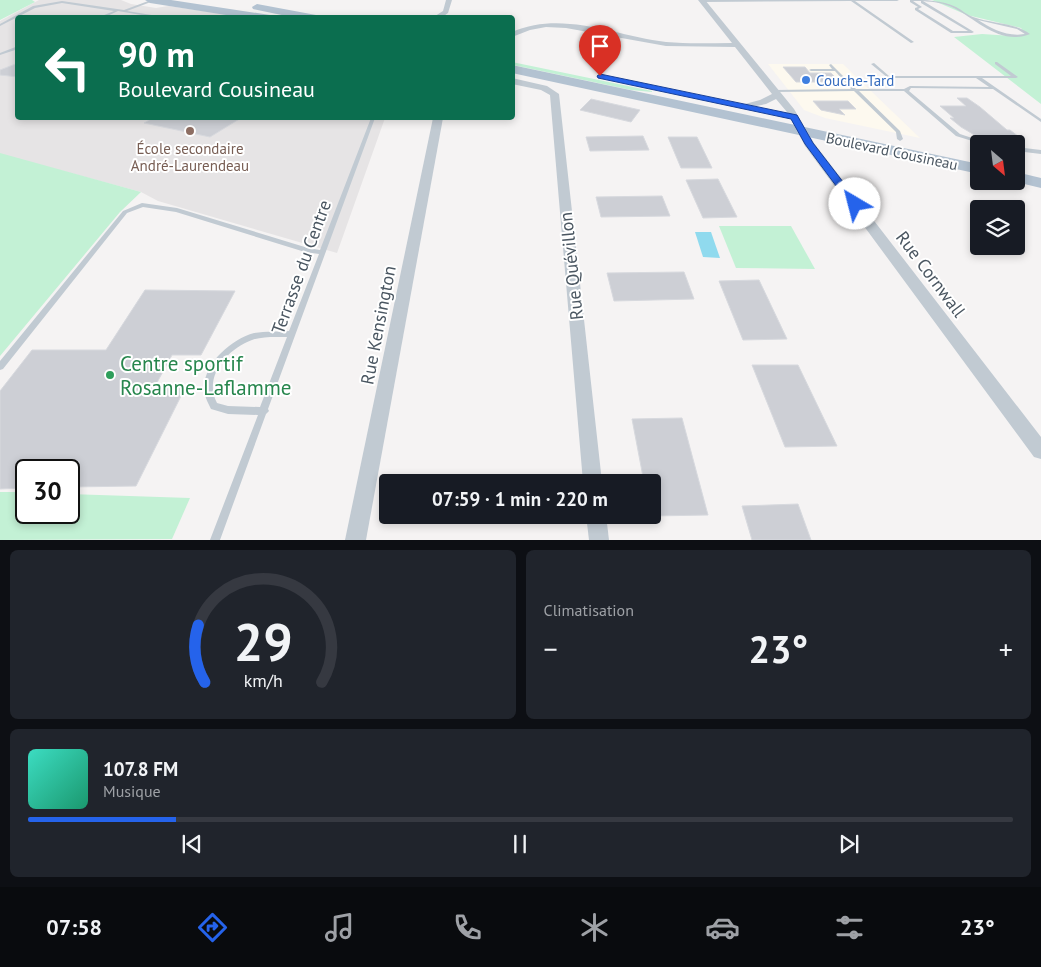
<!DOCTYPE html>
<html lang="fr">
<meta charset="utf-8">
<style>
:root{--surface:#171b24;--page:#20242c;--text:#f1f3f6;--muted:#9ea1a6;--line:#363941;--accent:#2563eb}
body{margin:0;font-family:"PT Sans",sans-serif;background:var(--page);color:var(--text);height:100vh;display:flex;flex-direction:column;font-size:19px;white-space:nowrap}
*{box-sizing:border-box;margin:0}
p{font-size:16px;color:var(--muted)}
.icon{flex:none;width:28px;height:28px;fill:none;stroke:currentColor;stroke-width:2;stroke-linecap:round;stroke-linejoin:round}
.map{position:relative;height:540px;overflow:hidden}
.panel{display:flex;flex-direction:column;gap:10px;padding:10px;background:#0d0f14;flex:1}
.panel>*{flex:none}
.hud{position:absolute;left:15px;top:15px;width:500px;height:105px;border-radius:5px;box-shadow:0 2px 8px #0003;background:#0b6e4f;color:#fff;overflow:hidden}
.needle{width:32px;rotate:152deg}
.tools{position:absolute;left:970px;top:135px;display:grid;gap:10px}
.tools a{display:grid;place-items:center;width:55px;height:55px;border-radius:5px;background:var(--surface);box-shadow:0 2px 8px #0003;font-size:25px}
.speed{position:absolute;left:15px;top:459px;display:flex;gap:10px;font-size:25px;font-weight:700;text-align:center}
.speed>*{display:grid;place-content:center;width:65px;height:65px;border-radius:50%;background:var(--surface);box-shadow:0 2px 8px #0003;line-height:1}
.speed .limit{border:2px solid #111;border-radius:8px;background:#fff;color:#111}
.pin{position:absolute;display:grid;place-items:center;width:42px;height:42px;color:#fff;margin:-51px -21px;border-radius:50% 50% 50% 0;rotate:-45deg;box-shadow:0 0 5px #0007}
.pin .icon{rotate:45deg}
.me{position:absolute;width:55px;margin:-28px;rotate:323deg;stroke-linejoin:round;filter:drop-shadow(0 0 4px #0008)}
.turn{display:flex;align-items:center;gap:18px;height:105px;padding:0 20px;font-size:22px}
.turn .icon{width:65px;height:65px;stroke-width:2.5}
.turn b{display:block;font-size:35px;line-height:42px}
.big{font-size:38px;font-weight:800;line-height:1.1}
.panel .tile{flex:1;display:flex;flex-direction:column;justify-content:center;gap:8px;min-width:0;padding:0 18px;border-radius:8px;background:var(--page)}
.panel .dial{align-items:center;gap:0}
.dial svg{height:130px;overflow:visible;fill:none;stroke:var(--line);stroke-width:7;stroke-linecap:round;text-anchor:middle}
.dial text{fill:var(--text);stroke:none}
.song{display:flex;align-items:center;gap:15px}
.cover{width:60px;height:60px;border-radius:8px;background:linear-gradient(135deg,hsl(170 70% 55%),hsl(160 70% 35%))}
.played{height:5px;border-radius:2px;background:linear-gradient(90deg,var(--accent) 15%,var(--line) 15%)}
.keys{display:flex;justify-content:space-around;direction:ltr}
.heat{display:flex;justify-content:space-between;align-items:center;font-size:28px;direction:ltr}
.panel .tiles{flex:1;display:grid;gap:10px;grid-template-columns:1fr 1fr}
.tile:last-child{grid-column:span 2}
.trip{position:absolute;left:379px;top:474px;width:282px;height:50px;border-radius:5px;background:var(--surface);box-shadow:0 2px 8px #0003;font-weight:800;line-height:50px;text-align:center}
.menu{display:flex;height:80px;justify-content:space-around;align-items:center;background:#090b0e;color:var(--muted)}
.menu .icon{width:35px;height:35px}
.menu .selected{color:var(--accent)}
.menu b{font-size:22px;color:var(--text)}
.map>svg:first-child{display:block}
</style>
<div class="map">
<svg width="1041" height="540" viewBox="0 0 1041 540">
<rect width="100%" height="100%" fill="#f5f3f3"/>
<polygon fill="#fdf9ef" points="768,64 843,64 920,138 825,118 804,110"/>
<polygon fill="#e6e4e5" points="39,0 121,0 131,4 156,8 169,6 244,17 18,18 18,118 385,118 337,253 158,201 141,192 0,154 0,21"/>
<g fill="#c3f1d5">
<polygon points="0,0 32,0 35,2 0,20"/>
<polygon points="932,0 1041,0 1041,104 954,37 982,34 1013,36 1025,34 1021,28 967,15"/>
<polygon points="512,62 652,91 652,92 631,90 513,65"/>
<polygon points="0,153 141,192 120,212 0,356"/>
<polygon points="719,226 791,226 815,269 736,268"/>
<polygon points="0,492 26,492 26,512 69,512 69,494 190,498 172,539 0,540"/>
</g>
<polygon fill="#90daee" points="695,232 711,232 720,258 703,257"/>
<g fill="#cdcfd5" stroke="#d7d9de">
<polygon points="18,63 18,77 0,75 0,70"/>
<polygon points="783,67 805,67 810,73 831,73 840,82 796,82"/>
<polygon points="957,98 967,98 980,107 1007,130 1010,130 1023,140 1023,147 996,140 983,140 961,127 950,118 954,118 940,106 966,106"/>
<polygon points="591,99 640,110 631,122 580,110"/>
<polygon points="813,101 848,101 856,109 839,109 845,115 821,110"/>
<polygon points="153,118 241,118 210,137 144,123"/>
<polygon points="643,136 649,150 590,151 586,137"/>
<polygon points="668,137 697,137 712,168 681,168"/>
<polygon points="718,179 737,217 703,218 686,180"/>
<polygon points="662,196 670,216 601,217 596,197"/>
<polygon points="684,272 694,299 614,301 607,273"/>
<polygon points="759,280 787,339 743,340 719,281"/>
<polygon points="145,290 235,291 201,355 172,355 154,388 185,388 136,486 69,487 69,470 26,470 26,488 0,489 0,391 32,350 106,350"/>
<polygon points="752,365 798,365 837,446 785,447"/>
<polygon points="682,418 708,515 651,516 652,515 652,482 644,482 632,419"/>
<polygon points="798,504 811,540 752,540 742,506"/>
</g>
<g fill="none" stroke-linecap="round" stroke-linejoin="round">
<g fill="#c1cad2" fill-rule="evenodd">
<polygon points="151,0 156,0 127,11 170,18 159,18 118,11 103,18 97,18 114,11 62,3 35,8 0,26 0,24 33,6 62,1 124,10"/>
<polygon points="702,0 899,0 897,1 855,1 914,42 911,43 851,1 703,2"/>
<path d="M 910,0 C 925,0 942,0 956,7 C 962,10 967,15 973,17 C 992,24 1014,22 1030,34 C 1001,46 977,20 954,8 C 944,3 934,2 923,1 L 974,32 L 972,33 L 951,33 L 915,10 L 915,8 L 918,7 L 910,2 ZM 913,1 L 921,1 L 921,3 L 968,31 L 953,31 L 918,9 L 922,7 ZM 978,20 L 1017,29 L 1025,34 C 1007,37 992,29 978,20 Z"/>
<polygon points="18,46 18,49 0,55 0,53"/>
<polygon points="995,62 997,62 1018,77 1016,78 982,78 1041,119 1041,122 993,89 911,88 909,91 960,134 990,144 982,144 956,136 904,91 859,91 900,131 903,139 900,141 897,139 896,132 854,91 775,92 773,91 775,90 851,89 835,71 811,71 809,70 811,69 832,69 829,65 831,64 856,89 904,89 910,86 989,87 976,78 888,78 871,64 874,63 889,76 1011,76 995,64"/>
<path d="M 371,118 L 375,118 L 268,409 L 269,411 L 266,414 L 220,540 L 210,540 L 258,415 L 228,414 L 211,409 C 207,401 204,395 204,387 C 205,362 232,339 254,333 C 266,331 278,332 289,331 L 319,254 L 305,252 L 176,212 L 143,207 L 127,213 L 3,369 L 0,370 L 0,361 L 123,211 L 142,203 L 177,208 L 308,248 L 320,250 ZM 287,337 L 260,407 L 228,406 L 217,403 C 203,377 227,349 252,340 C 263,336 276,337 287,337 Z"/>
<polygon points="1016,147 1041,150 1041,154 1016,151"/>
</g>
<g fill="#c1cad2" fill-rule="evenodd">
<polygon points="446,0 452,0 448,13 441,18 432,18 443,11"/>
<path d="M 698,0 L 705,0 L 794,109 L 814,143 L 1041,437 L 1041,459 L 1034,457 L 805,146 L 787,112 L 776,99 L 766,104 L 741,109 L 741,105 L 760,100 L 772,94 L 735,47 L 666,46 L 566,28 L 546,27 L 530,30 L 512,37 L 512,32 C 563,10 615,36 666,42 C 688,44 710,43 732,43 Z"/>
<polygon points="512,78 547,86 559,94 602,482 583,482 550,95 541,90 512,84"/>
<polygon points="433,118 443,118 366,540 345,540"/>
<polygon points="586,515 606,515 609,540 589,540"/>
</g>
<g fill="#b3c2d1" fill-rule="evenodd">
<polygon points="145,0 171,0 270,15 275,18 245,18 150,3"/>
<polygon points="257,4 316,15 321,18 296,18 253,9 252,7"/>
<polygon points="512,65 979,164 979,174 512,73"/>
<polygon points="1016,172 1041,178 1041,188 1012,181 1016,181"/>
</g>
</g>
<polygon fill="#2563eb" stroke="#184099" points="600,74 797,115 813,143 860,204 855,207 851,206 805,144 791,119 598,78 597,76"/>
<circle fill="#3f7fe0" stroke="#fff" stroke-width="2" cx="806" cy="80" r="5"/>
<circle fill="#8d6e63" stroke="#fff" stroke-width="2" cx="190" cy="131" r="5"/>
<circle fill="#2e9e5b" stroke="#fff" stroke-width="2" cx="110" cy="375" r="5"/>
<g text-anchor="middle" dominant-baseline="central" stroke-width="4" stroke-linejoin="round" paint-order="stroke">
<g font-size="15" fill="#366cbe" stroke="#fff" text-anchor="start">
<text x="816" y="80">Couche-Tard</text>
</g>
<g font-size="15" fill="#785e54" stroke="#fff">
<text x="190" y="148">École secondaire<tspan x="190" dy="17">André-Laurendeau</tspan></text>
</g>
<g font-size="15" fill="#4a5661" stroke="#fff">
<text transform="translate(892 151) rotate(12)">Boulevard Cousineau</text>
</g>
<g font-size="18" fill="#4a5661" stroke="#fff">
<text transform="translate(571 266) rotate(-96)">Rue Quévillon</text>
<text transform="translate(301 267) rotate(-70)">Terrasse du Centre</text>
<text transform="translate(931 274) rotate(53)">Rue Cornwall</text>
<text transform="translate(378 325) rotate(-79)">Rue Kensington</text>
</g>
<g font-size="21" fill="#27864d" stroke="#fff" text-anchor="start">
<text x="120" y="363">Centre sportif<tspan x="120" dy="24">Rosanne-Laflamme</tspan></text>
</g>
</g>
</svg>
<div class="tools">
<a><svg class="needle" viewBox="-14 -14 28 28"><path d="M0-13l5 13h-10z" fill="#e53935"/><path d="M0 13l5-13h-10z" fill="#9ea1a6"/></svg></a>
<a><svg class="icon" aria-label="layers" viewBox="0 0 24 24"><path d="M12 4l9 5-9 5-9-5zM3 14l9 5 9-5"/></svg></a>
</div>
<div class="speed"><div class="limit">30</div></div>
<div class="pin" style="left:600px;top:76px;background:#d93025"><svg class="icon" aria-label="arrive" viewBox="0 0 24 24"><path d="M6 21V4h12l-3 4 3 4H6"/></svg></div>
<svg class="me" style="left:855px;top:204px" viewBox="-20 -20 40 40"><circle r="19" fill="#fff"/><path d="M0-13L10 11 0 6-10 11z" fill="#2563eb"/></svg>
<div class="trip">07:59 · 1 min · 220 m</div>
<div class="hud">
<div class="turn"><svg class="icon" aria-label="left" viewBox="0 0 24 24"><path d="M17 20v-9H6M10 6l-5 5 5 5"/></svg><div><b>90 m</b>Boulevard Cousineau</div></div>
</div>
</div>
<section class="panel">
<div class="tiles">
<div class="tile dial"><svg viewBox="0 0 100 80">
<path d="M14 69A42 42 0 1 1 86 69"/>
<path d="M14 69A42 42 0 0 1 10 34" stroke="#2563eb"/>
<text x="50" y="56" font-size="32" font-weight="700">29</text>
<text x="50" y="72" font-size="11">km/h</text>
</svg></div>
<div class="tile"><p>Climatisation</p>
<div class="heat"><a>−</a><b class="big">23°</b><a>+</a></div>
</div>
<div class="tile">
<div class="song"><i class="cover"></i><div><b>107.8 FM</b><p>Musique</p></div></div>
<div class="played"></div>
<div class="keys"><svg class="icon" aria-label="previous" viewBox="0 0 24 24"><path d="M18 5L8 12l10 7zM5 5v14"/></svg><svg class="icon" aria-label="pause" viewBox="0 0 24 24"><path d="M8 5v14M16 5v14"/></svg><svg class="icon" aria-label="next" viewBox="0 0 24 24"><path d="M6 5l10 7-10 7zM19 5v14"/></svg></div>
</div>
</div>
</section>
<nav class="menu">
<b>07:58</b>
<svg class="icon selected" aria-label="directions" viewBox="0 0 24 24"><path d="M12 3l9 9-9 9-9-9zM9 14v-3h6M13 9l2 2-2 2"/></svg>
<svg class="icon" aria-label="music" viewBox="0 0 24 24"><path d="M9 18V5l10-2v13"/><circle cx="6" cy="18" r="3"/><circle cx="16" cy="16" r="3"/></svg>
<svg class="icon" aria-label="phone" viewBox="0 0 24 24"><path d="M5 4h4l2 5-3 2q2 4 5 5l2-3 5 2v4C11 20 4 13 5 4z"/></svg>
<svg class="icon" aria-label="climate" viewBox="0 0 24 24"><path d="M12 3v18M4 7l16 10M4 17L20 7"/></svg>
<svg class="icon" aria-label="car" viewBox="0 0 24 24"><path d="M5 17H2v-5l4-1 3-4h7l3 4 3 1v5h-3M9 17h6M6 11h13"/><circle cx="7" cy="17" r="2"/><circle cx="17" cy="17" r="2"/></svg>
<svg class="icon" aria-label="filters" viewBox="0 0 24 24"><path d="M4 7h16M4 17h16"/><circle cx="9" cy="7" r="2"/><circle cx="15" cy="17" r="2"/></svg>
<b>23°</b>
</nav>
